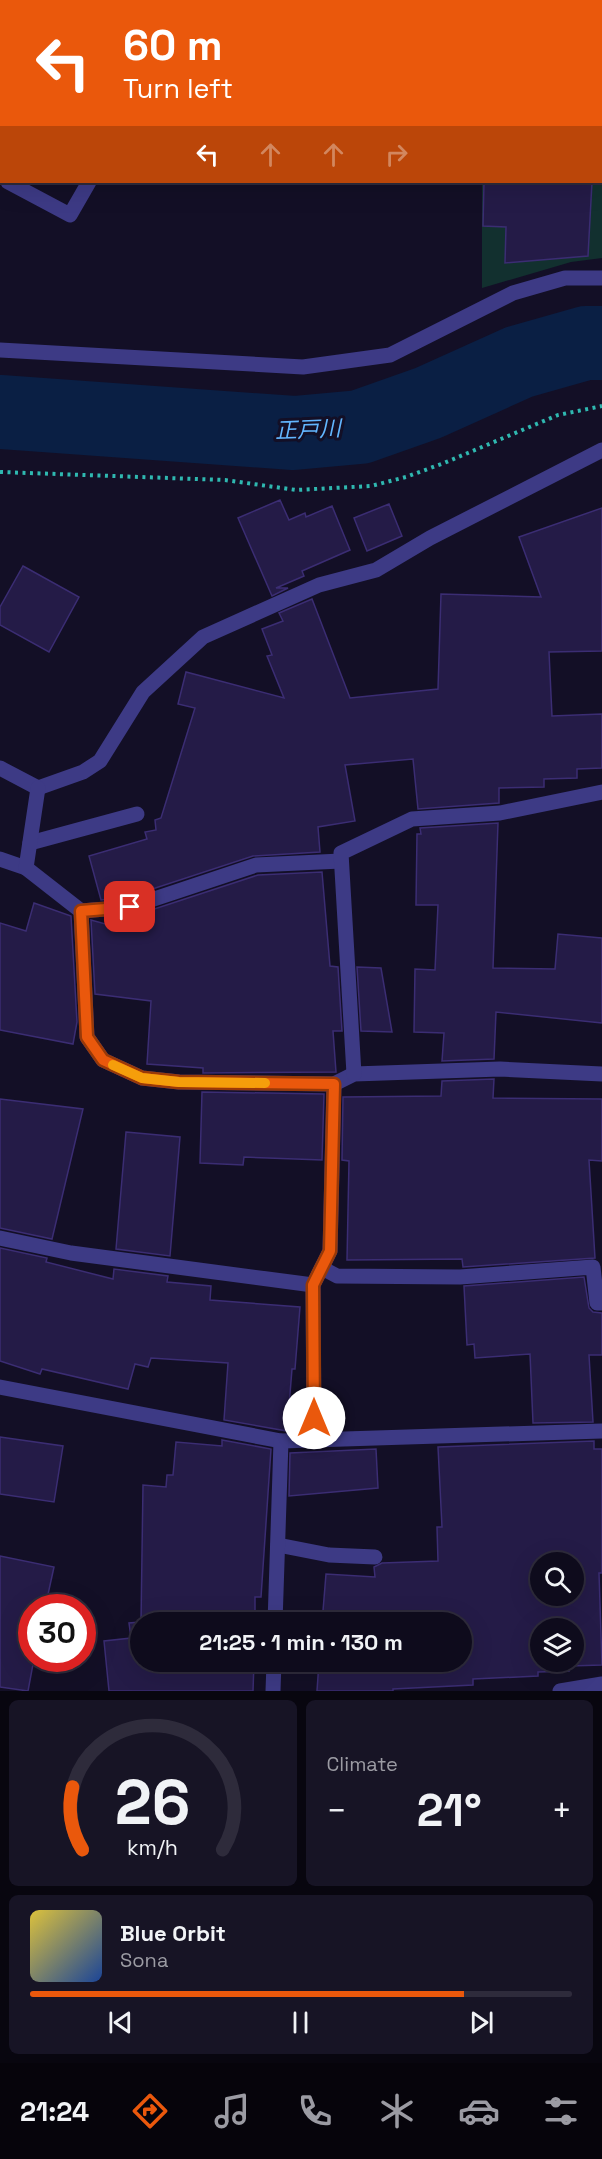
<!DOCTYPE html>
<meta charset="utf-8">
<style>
:root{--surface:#0e0b1c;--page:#171425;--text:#f1f3f6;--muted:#9b9ba3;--line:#2e2b3b;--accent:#ea580c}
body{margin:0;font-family:"Space Grotesk","Noto Sans JP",sans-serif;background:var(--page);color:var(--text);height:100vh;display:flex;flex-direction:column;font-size:22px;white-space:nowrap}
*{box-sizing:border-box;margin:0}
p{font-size:20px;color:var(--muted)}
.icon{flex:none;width:33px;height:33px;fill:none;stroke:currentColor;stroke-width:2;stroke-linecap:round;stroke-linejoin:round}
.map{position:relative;height:1691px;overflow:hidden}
.side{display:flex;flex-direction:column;gap:9px;padding:9px;background:#08060f;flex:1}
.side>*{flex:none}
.banner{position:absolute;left:0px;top:0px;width:603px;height:183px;box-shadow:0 6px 24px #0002,0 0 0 2px var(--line);background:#ea580c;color:#fff;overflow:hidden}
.tools{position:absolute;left:530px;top:1552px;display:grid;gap:12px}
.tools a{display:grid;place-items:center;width:54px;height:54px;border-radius:50%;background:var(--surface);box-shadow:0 6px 24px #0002,0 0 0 2px var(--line);font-size:30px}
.speed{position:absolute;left:18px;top:1594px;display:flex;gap:12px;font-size:30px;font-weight:700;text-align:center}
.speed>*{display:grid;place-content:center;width:78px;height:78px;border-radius:50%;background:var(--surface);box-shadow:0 6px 24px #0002,0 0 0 2px var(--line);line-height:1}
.speed .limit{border:9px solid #d22;background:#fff;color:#111}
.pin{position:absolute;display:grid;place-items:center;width:51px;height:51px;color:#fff;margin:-26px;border-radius:12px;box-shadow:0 3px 9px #0006}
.me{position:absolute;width:66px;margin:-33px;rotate:0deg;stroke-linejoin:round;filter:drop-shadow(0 0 4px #0008)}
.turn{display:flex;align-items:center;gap:21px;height:126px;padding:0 24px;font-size:27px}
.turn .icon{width:78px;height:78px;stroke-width:2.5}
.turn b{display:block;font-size:42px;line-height:51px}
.lanes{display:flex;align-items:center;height:57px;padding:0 24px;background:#0003;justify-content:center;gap:30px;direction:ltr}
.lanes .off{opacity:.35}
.big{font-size:45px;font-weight:600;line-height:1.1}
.side .widget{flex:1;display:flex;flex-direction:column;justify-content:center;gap:9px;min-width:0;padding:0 21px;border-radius:9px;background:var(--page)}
.side .dial{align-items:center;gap:0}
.dial svg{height:156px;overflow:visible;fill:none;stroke:var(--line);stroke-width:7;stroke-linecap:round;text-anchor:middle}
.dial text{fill:var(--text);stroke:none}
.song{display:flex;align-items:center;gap:18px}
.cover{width:72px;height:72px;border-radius:9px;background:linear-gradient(135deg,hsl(50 70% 55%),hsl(220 70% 35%))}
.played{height:6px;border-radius:3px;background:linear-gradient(90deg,var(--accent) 80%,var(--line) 80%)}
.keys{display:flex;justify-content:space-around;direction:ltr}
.heat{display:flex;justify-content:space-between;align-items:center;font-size:33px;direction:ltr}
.side .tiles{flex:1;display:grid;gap:9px;grid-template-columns:1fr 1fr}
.widget:last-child{grid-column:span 2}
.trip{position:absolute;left:130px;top:1612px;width:342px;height:60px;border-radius:30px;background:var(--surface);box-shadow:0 6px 24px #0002,0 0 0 2px var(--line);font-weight:600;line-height:60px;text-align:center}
.tab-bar{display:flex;height:96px;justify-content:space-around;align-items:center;background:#06040b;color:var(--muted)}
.tab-bar .icon{width:42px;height:42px}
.tab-bar .selected{color:var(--accent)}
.tab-bar b{font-size:27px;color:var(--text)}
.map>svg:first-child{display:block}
</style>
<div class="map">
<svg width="602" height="1691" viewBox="0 0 602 1691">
<rect width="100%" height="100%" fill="#130f26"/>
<polygon fill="#12302f" points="602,15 602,258 571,262 482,288 482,182 602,182"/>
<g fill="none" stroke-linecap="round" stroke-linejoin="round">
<polyline stroke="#0a1f44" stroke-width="74" points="0,412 294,433 360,427 428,403 519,362 586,343 602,343"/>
</g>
<g fill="#241b47" stroke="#3b2d73" stroke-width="1.5" fill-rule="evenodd">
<polygon points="484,182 592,182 588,256 505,263 506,227 483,226"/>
<polygon points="280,500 289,520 305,513 306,517 332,506 350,550 302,571 304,576 276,588 288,588 272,596 238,518"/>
<polygon points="389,504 402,536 367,551 354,518"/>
<polygon points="602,508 602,651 549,652 552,716 602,714 602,768 577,769 577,778 544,779 544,787 499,788 499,803 418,809 413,759 345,765 355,821 318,827 320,852 253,856 128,897 101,900 89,856 147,839 145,832 156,830 155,820 161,818 195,708 178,704 186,672 284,698 267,656 272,655 262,629 283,621 279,613 312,599 350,698 438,689 441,594 541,597 519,537"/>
<polygon points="23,566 79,597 49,652 0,625 0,607"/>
<polygon points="498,823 493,968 555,969 558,934 602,938 602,1023 496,1012 494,1059 442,1061 444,1033 414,1032 415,969 435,970 438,905 416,905 417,834 421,834 420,828"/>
<polygon points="322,872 330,966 338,967 342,1031 333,1031 336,1072 203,1073 203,1068 147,1064 151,1001 95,994 91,920 109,925 107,919 133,916 258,875"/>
<polygon points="34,903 71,916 77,1022 73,1044 0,1030 0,923 26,931"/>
<polygon points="357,967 381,968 392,1032 361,1031"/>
<polygon points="494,1079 493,1098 602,1099 602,1161 589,1160 595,1258 463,1267 462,1259 347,1260 349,1161 342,1160 343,1097 441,1096 442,1081"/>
<polygon points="202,1092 324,1094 322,1160 244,1157 243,1165 200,1163"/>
<polygon points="0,1099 83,1109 52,1239 0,1228"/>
<polygon points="126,1132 180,1137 170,1256 116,1249"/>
<polygon points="0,1248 47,1258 46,1262 113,1279 114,1269 168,1276 167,1282 211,1286 210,1300 300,1307 295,1369 292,1369 287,1431 224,1420 228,1363 151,1358 148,1367 135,1364 128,1389 42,1369 40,1374 0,1361"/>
<polygon points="584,1277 589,1308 593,1312 602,1313 602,1355 589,1355 593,1422 533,1423 530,1354 475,1358 474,1344 467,1345 464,1286"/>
<polygon points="0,1437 63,1446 54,1502 0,1494"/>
<polygon points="222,1440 271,1449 261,1597 255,1597 255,1623 141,1623 141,1662 254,1662 253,1691 109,1691 104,1641 131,1638 129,1623 141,1622 143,1485 166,1487 167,1475 173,1475 176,1442 222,1446"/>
<path d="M 594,1441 L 594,1449 L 602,1449 L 602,1573 L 599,1573 L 602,1665 L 569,1666 L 569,1671 L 538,1672 L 538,1676 L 473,1679 L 473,1685 L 393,1689 L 393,1691 L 317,1691 L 319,1662 L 462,1662 L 462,1623 L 322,1623 L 326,1574 L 375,1577 L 374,1567 L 382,1563 L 438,1561 L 437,1527 L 442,1527 L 438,1447 ZM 540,1563 L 573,1563 L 573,1596 L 540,1596 ZM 540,1629 L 573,1629 L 573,1662 L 540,1662 Z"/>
<polygon points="376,1449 378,1488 289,1496 290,1453"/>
<polygon points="0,1556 54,1567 45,1608 32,1608 32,1659 34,1659 28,1691 0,1687"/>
</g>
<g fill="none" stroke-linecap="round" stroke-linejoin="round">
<polyline stroke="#2fb8b0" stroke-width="4" stroke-dasharray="3 4.5" stroke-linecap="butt" points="0,472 225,480 296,490 371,486 406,477 444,463 558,415 602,406"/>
<g stroke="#3d3a85" stroke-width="15">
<polyline points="186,2 187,0"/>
<polyline points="8,182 70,215 89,182"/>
<polyline points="30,843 137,814"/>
<polyline points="0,859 26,868"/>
<polyline points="81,911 130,907 256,865 341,861"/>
<polyline points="322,1268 337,1276 460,1277 593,1267 597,1303 602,1303"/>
<polyline points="278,1545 329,1555 375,1557"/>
</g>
<g stroke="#3d3a85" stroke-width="15">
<polyline points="0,350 303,367 390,355 513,293 565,278 602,278"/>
<polyline points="0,768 38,788 83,772 100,761 143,692 203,637 319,585 376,570 430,538 602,450"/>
<polyline points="38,788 26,868 81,911 87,1037 103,1060 142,1078 179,1082 334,1084 354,1074 500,1069 602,1074"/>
<polyline points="354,1074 341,853 412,819 500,813 602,792"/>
<polyline points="0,1238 71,1253 313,1285"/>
<polyline points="0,1387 281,1441 602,1431"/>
<polyline points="314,1440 313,1285 330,1251 334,1084"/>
<polyline points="275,1623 281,1441"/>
<polyline points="273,1691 274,1662"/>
<polyline points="560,1691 602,1684"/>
</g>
</g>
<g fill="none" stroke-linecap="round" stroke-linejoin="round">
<g stroke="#983908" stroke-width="15">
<polyline id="route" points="130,907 81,911 87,1037 103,1060 142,1078 179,1082 334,1084 330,1251 313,1285 314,1418"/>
</g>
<use href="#route" stroke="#ea580c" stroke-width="10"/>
<polyline stroke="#f59e0b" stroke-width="10" points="113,1065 142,1078 179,1082 265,1083"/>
</g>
<g text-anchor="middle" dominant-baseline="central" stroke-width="6" stroke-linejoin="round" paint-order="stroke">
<g font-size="22" font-style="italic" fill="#62b6ff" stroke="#130f26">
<text transform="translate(308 429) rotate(-2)">正戸川</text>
</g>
</g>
</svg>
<div class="tools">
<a><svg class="icon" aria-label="search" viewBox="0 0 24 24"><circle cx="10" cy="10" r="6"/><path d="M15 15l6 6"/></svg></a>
<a><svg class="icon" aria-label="layers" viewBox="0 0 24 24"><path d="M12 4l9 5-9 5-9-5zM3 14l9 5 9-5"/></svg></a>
</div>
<div class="speed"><div class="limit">30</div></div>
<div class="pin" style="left:130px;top:907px;background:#d93025"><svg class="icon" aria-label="arrive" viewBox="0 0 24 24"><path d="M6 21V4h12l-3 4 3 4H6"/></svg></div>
<svg class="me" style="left:314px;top:1418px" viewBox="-20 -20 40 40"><circle r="19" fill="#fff"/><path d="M0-13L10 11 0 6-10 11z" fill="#ea580c"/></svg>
<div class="trip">21:25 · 1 min · 130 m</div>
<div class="banner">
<div class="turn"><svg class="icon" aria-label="left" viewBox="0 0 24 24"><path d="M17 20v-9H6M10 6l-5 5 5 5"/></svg><div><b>60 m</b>Turn left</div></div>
<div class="lanes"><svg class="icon" aria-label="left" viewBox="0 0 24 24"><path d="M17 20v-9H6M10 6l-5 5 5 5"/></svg><svg class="icon off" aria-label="ahead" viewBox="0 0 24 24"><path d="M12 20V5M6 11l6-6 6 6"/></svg><svg class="icon off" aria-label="ahead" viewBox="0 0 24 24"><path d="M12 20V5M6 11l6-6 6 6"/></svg><svg class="icon off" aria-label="right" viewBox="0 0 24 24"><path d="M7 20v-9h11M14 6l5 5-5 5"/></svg></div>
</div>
</div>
<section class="side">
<div class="tiles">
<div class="widget dial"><svg viewBox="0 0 100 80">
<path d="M14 69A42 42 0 1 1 86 69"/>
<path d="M14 69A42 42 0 0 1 9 37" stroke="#ea580c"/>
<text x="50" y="56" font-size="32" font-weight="700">26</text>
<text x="50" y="72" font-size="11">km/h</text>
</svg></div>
<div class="widget"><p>Climate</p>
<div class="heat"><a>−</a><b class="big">21°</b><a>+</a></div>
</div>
<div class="widget">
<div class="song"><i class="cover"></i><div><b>Blue Orbit</b><p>Sona</p></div></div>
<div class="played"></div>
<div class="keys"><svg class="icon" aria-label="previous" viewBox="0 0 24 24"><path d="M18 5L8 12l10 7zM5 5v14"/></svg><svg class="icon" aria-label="pause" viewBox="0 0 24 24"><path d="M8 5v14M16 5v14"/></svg><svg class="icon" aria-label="next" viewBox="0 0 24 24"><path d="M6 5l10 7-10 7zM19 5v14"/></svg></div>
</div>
</div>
</section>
<nav class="tab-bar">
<b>21:24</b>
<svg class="icon selected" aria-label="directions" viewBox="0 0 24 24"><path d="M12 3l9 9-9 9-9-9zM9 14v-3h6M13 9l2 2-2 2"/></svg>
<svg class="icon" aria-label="music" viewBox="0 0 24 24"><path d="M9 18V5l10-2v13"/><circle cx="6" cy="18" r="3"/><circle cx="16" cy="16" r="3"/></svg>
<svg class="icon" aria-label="phone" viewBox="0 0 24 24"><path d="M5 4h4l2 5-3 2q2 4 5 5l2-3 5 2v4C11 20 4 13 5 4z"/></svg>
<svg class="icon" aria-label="climate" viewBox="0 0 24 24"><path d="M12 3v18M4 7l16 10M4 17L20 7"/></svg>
<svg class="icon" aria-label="car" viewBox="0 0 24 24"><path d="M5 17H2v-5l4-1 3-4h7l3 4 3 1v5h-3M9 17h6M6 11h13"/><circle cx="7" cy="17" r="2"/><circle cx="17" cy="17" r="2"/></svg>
<svg class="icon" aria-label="filters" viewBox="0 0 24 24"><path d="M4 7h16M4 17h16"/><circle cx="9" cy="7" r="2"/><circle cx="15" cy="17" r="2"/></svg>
</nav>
